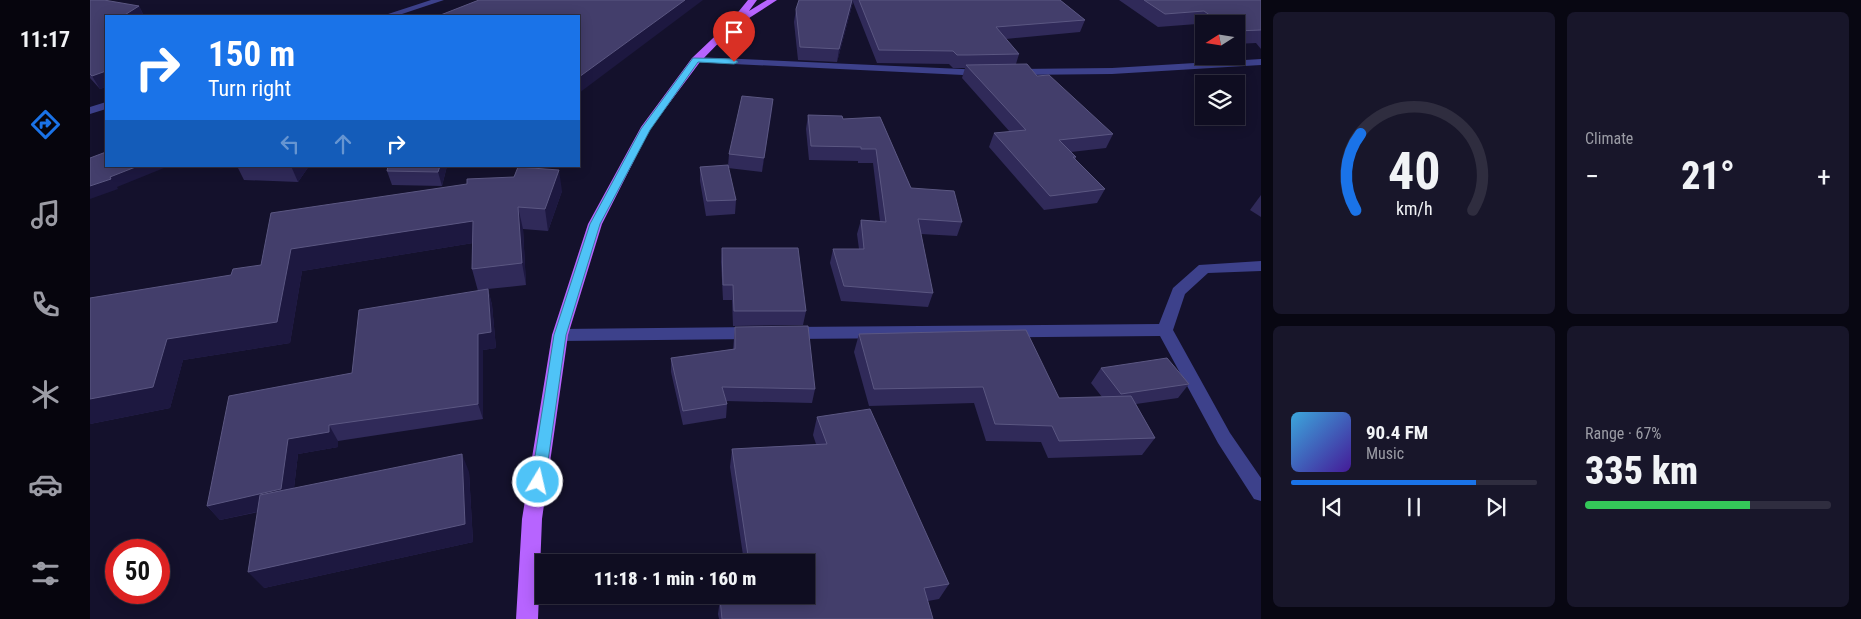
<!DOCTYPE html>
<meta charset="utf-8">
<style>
:root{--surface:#0f0d21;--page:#18162a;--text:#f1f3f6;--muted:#9b9ca5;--line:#2f2d3f;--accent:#1a73e8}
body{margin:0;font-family:"Roboto Condensed",sans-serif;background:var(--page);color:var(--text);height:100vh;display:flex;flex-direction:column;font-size:19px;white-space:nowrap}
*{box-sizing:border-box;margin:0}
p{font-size:16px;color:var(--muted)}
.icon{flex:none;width:28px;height:28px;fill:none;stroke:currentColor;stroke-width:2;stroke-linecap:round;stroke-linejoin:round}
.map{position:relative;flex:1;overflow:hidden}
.panel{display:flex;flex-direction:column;gap:12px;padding:12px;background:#080712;width:600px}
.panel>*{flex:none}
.banner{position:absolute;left:15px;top:15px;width:475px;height:152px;border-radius:0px;box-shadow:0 2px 12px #0003,0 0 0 1px var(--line);background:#1a73e8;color:#fff;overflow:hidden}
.needle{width:32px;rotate:258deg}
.tools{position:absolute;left:1105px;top:15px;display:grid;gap:10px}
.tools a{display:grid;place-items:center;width:50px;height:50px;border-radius:0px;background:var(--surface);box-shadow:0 2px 12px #0003,0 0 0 1px var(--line);font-size:25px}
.speed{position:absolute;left:15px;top:539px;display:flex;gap:10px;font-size:25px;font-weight:700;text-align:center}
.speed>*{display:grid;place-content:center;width:65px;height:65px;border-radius:50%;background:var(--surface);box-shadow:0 2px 12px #0003,0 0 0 1px var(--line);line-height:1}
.speed .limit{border:8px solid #d22;background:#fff;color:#111}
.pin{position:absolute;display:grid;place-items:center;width:42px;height:42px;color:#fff;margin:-51px -21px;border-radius:50% 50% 50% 0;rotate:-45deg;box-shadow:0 0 5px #0007}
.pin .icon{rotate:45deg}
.me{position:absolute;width:55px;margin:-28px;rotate:9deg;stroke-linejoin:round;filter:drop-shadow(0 0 4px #0008)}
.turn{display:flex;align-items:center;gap:18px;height:105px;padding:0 20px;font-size:22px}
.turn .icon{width:65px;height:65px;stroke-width:2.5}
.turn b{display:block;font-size:35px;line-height:42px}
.lanes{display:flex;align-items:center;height:48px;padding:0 20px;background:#0003;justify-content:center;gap:25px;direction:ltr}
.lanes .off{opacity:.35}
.big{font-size:38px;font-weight:800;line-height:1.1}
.panel .card{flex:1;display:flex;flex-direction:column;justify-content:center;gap:8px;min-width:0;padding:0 18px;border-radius:8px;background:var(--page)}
.panel .dial{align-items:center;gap:0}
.dial svg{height:130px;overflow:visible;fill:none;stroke:var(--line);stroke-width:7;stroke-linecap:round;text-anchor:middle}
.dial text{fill:var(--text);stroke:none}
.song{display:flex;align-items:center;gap:15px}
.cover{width:60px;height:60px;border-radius:8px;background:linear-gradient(135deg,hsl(200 70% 55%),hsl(260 70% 35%))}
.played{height:5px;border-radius:2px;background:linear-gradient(90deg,var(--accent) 75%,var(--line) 75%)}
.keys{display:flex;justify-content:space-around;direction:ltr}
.heat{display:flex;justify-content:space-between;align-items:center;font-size:28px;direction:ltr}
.charge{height:8px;border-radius:4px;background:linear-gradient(90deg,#34c759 67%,var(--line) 0)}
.panel .tiles{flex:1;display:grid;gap:12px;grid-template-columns:repeat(2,1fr)}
.trip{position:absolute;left:445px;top:554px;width:280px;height:50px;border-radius:0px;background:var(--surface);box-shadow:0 2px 12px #0003,0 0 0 1px var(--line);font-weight:800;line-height:50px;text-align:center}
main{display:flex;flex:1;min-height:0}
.tab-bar{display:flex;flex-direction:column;width:90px;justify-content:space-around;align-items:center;background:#06050d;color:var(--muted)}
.tab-bar .icon{width:35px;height:35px}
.tab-bar .active{color:var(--accent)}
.tab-bar b{font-size:22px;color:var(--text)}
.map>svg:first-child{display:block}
</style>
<main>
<nav class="tab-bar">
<b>11:17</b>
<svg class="icon active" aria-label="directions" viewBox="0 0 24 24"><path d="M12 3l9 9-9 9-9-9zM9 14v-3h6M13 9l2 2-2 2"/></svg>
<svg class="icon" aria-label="music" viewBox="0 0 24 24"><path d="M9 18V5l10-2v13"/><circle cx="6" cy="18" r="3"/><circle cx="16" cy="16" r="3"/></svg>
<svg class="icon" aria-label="phone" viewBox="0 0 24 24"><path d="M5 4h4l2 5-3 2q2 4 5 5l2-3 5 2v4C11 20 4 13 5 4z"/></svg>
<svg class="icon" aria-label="climate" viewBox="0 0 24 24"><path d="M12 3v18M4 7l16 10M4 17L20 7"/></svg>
<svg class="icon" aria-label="car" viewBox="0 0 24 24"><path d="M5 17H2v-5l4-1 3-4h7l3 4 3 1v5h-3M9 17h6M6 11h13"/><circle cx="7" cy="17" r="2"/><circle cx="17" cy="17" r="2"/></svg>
<svg class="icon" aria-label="filters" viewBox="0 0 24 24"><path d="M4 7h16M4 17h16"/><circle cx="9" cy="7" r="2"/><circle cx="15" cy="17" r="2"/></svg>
</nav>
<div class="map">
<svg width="1171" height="619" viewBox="0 0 1171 619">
<rect width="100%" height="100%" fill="#14112c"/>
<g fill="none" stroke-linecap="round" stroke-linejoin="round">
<g fill="#3d418b" fill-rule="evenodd">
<polygon points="341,0 354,0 306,16 292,16"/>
<polygon points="606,57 894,70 899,73 894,76 602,62 601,60"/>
<polygon points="1171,59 1171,65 1022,74 925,75 920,72 925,69 1022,68"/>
<polygon points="16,102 16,109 0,114 0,107"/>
<polygon points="1171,261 1171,271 1118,273 1095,294 1083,330 1140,433 1171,478 1171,501 1164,499 1128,443 1070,336 699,339 694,337 691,333 694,329 699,327 1069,324 1083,288 1109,265"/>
<polygon points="664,327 669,329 672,333 669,337 664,339 470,341 465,339 462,335 465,331 470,329"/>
</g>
<polygon fill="#b764ff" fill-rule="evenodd" points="658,0 667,0 659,11 677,0 687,0 656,20 651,20 610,62 560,129 512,224 478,335 452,519 448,619 426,619 432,519 462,335 498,224 551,127 602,58 640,22"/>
</g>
<g fill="#302a59">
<polygon points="0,0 49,6 54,16 16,16 16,87 10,89 0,78"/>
<polygon points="709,0 970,0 995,20 990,32 916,39 929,54 926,64 947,76 1023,134 1016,148 981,152 986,157 985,160 1015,189 1007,203 954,210 899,147 904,133 920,132 872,78 875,68 863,68 859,64 787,63 763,2 747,62 708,60 704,22 706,9"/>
<polygon points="1029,0 1171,0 1171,49 1166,43 1146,44 1146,24 1114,24 1114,29 1107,24 1068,27"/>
<polygon points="683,99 672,172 638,168 646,200 645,214 616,216 610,181 610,167 638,166 639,154"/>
<polygon points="718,115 753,119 790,117 821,188 872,222 867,236 831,234 843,293 838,307 751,301 740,263 743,249 769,249 767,234 771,220 790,221 783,163 768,163 768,161 719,160 716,129"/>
<polygon points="147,166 219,166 208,182 154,180"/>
<polygon points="298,166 357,166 352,186 302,185 297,171"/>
<polygon points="472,191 458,231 433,229 436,285 398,289 402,305 406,348 393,350 393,419 248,441 248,447 208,454 204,488 379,472 383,542 174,588 168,512 130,520 117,506 388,291 382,269 383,243 212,271 200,343 93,360 80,408 0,424 141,275 171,265"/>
<polygon points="1171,195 1171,217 1160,210"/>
<polygon points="632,248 716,311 713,325 643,326 642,300 633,300 631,262"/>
<polygon points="645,327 725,389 722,403 636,401 637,404 636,418 593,425 581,372 581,358 643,349"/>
<polygon points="769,334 969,398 1012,397 1001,383 1011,368 1099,384 1088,398 1046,404 1065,438 1052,455 958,458 951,442 896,441 884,403 779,406 764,352"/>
<polygon points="727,417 859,584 849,599 838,601 843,619 629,619 628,614 630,599 659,597 658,595 716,595 716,562 654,562 640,467 642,449 726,444 723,435"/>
</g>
<g fill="#1d1840">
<polygon points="595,0 613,0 489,93 489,77"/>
<polygon points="762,0 763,0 763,2 747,62 749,49"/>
<polygon points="49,6 54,16 33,16"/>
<polygon points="16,71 16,87 10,89 2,76"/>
<polygon points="683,99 682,112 672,172 674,158"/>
<polygon points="48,166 73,166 74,168 27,187 28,189 0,199 0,186 20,177"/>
<polygon points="201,166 219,166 208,182"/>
<polygon points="350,166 357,166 352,186 348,172"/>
<polygon points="469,170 472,191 458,231 455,209"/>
<polygon points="428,207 433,229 436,285 432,263"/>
<polygon points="383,221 389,242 212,271 200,343 93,360 80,408 0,424 0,399 77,339 201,249"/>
<polygon points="398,289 402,305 406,348 393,350 393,419 388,404 388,334"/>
<polygon points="239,425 248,441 248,447 208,454 202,504 130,520 117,506 198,439"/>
<polygon points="372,454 379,472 383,542 174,588 158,572"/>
</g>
<g fill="#433e6b" stroke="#5b5782">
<polygon points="0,0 14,0 49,6 33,16 16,16 16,71 2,76 0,74"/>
<polygon points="389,0 595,0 489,77 489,16 348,16"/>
<polygon points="709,0 762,0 749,49 710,47 706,9"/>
<polygon points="769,0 970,0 995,20 906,27 929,54 878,55 867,55 863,51 789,50"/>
<polygon points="1054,0 1171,0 1171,30 1146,31 1146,24 1132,24 1114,11 1075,14"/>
<polygon points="937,64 947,76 959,75 1023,134 969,140 986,157 983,157 1015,189 960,196 904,133 936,130 876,65"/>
<polygon points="652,96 683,99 674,158 639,154"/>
<polygon points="718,115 752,116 753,119 790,117 821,188 864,191 872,222 828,219 843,293 754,286 743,249 774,249 771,220 796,222 786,149 771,149 771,147 721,146"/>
<polygon points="16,152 16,166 48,166 20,177 21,179 0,186 0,158"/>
<polygon points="638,165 646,200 617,201 610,167"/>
<polygon points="298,166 350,166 348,172 297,171"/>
<polygon points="428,167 469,170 455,209 428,207 432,263 382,269 383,221 201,249 187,322 77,339 63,387 0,399 0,298 141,275 143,269 171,265 181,213 377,184 377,179 424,177"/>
<polygon points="632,248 708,248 716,311 644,311 643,285 633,285"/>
<polygon points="398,289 401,332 388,334 388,404 239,425 239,432 198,439 191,489 117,506 139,396 262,373 269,310"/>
<polygon points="718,326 725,389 632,387 637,404 593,411 581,358 645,349 645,327"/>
<polygon points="936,330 969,398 1041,396 1065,438 969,441 962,426 905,424 893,387 784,389 769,334"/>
<polygon points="1077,358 1099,384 1031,394 1011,368"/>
<polygon points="780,409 859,584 834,588 843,619 632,619 630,599 664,597 663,595 716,595 716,562 659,562 642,449 737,444 727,417"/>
<polygon points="372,454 375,524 158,572 170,495"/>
</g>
<polygon fill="#4fc3f7" stroke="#337fa1" points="603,58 644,59 648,62 644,64 608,62 560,130 510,224 476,335 455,482 453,486 448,488 443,486 441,482 464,335 500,224 551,129"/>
</svg>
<div class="tools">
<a><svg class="needle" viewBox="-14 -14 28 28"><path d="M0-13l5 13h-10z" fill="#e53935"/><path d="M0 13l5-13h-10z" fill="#9b9ca5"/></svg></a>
<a><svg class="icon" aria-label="layers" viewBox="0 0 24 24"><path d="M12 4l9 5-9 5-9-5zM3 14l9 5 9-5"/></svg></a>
</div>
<div class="speed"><div class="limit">50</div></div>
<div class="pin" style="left:644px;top:62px;background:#d93025"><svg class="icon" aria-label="arrive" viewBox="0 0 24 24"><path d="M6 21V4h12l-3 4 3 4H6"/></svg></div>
<svg class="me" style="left:448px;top:482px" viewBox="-20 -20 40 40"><circle r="17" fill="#4fc3f7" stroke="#fff" stroke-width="3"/><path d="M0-11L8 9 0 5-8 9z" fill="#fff"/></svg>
<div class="trip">11:18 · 1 min · 160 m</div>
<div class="banner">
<div class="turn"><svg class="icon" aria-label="right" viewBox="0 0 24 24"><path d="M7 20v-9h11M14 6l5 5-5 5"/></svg><div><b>150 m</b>Turn right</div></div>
<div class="lanes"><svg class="icon off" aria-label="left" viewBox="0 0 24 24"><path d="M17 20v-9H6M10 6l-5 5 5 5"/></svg><svg class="icon off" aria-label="ahead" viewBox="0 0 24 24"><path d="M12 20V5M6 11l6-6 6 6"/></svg><svg class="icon" aria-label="right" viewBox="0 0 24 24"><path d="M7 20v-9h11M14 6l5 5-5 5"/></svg></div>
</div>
</div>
<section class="panel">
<div class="tiles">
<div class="card dial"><svg viewBox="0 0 100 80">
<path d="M14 69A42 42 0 1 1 86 69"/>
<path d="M14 69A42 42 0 0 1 17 22" stroke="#1a73e8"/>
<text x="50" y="56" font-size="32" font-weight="700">40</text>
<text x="50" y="72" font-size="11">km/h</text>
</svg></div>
<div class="card"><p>Climate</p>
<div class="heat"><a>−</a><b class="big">21°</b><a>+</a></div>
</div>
<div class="card">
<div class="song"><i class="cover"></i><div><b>90.4 FM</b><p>Music</p></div></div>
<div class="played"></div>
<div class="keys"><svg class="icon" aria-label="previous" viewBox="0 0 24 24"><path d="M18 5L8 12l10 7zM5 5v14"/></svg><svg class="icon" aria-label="pause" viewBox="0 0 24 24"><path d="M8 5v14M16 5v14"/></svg><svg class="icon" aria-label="next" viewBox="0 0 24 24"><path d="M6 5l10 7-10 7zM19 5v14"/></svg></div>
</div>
<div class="card"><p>Range · 67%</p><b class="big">335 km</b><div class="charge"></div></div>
</div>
</section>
</main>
